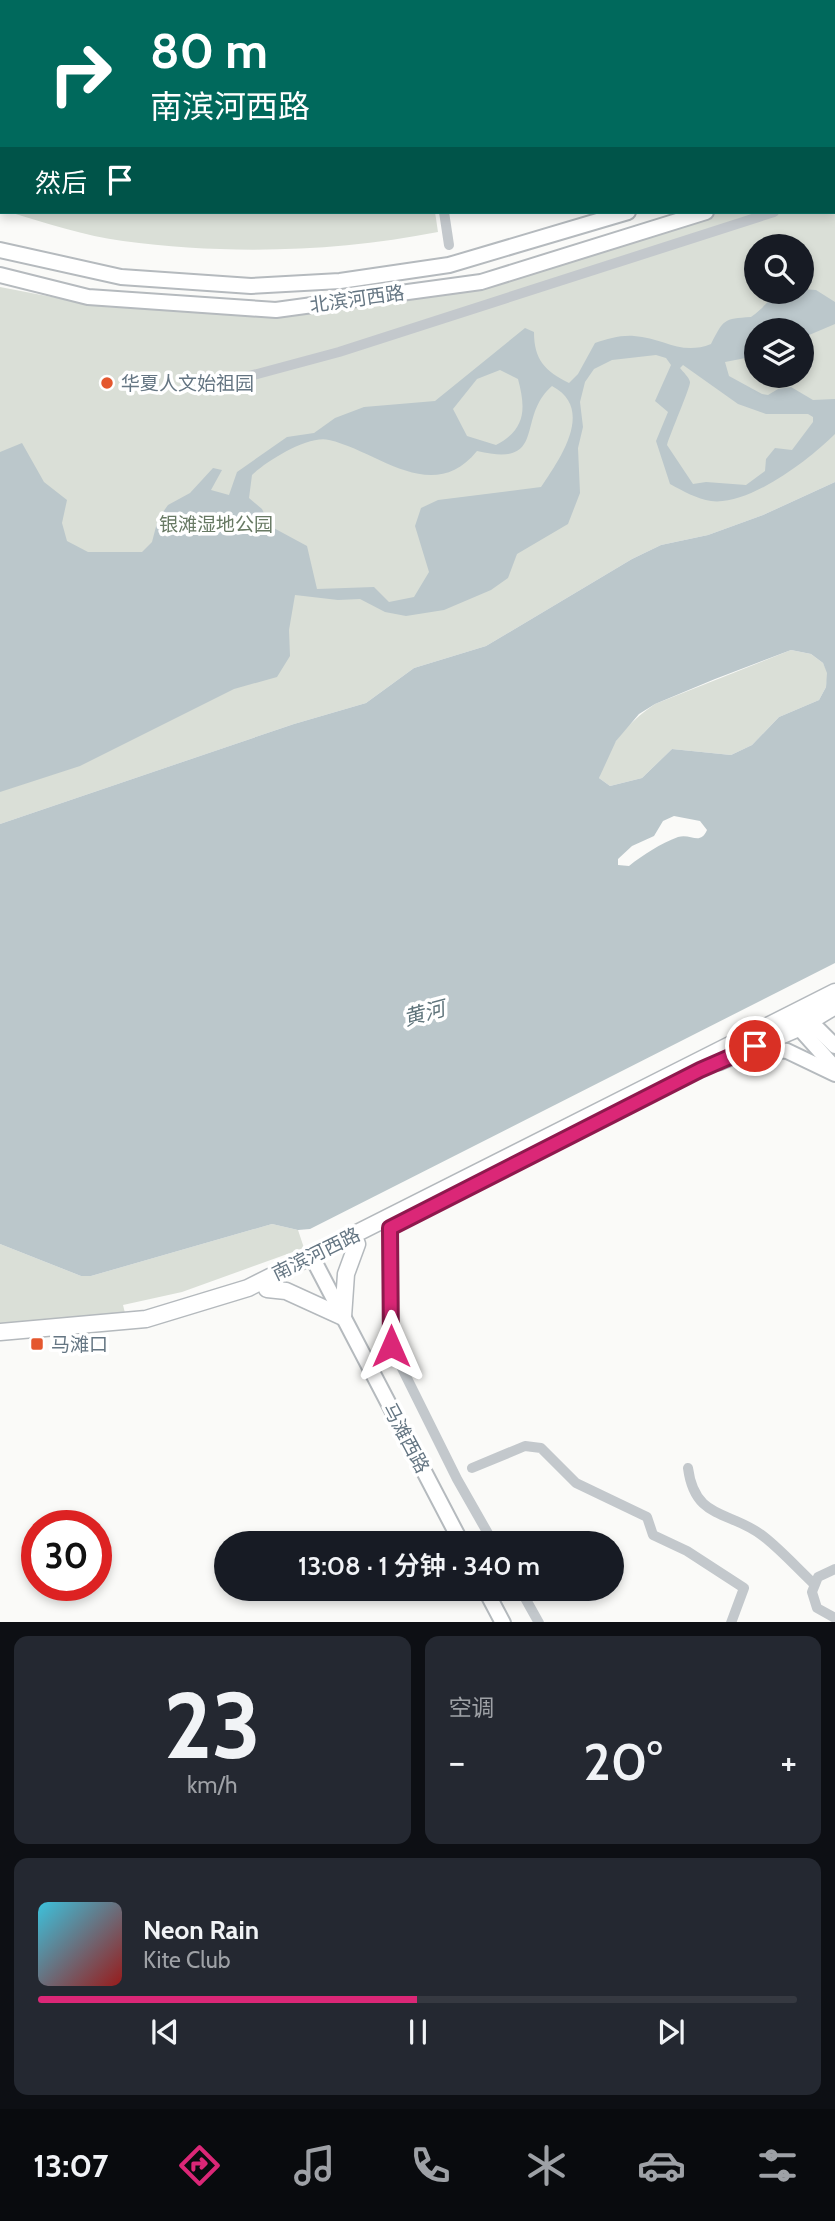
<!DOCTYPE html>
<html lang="zh">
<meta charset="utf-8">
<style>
:root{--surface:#171b24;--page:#242831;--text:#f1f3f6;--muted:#9ea1a6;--line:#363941;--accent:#db2777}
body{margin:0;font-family:Cabin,"Noto Sans SC",sans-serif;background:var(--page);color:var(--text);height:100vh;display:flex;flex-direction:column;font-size:26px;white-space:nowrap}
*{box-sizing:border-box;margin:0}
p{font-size:23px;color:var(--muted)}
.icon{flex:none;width:38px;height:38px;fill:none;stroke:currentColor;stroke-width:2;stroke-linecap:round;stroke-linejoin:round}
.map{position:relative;height:1622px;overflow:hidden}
.panel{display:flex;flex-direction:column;gap:14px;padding:14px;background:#0d0f14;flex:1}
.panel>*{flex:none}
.hud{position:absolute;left:0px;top:0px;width:836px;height:214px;box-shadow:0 4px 10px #0003;background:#00695c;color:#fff;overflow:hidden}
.fabs{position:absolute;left:744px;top:234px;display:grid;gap:14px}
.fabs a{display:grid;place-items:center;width:70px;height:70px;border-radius:50%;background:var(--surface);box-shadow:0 4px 10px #0003;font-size:35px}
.speed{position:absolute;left:21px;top:1510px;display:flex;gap:14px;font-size:35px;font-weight:700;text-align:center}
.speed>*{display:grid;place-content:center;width:91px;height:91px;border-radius:50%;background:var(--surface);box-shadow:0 4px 10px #0003;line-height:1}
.speed .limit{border:10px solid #d22;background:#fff;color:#111}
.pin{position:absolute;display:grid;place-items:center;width:60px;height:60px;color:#fff;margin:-30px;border:4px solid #fff;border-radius:50%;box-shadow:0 2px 7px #0007}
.me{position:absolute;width:77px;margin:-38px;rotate:0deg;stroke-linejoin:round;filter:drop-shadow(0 0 5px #0008)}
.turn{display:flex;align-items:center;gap:24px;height:147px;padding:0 35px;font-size:32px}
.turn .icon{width:91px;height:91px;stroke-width:2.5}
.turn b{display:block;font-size:49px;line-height:60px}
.then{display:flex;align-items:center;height:66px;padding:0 35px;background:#0003;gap:14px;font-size:26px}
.big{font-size:52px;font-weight:600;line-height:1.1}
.panel .card{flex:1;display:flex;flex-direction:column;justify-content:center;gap:10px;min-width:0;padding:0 24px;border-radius:14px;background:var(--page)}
.panel .dial{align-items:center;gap:0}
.dial b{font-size:91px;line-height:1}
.song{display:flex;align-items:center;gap:21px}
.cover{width:84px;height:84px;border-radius:10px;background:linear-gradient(135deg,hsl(190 70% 55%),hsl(0 70% 35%))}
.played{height:7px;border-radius:4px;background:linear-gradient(90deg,var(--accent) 50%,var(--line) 50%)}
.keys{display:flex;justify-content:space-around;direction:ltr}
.heat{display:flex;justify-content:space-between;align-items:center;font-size:38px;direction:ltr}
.panel .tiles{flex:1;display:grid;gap:14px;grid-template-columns:1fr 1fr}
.card:last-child{grid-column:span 2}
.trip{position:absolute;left:214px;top:1531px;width:410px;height:70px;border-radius:35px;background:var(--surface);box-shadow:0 4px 10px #0003;font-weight:600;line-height:70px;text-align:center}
.dock{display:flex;height:112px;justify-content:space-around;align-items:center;background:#090b0e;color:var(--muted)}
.dock .icon{width:49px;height:49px}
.dock .selected{color:var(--accent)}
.dock b{font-size:32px;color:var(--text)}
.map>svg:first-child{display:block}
</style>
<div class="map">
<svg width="835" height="1623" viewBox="0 0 835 1623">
<rect width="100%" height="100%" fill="#fafaf8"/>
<polygon fill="#e8e9e9" points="120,0 312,0 313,2 120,2"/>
<g fill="#dadfd7" fill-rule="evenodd">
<path d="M 835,170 L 835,482 L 763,515 L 708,535 L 661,545 L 632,559 L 486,646 L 414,668 L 366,703 L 294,724 L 0,824 L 0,287 L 104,307 L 276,310 L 481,282 L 706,212 L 835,212 ZM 756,247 L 802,247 L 802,292 L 756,292 ZM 756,331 L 802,331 L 802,376 L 756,376 Z"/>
<path d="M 9,212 L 435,212 L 438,232 C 336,252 227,255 123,241 C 85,236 46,223 9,212 Z"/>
<path d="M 791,650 L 811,654 L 823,663 L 828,673 L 826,687 L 819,700 L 779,717 L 752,745 L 731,755 L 672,749 L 642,778 L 610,786 L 599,778 C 604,748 631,720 655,704 Z"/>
<polygon points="272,1224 298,1230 304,1248 182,1292 123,1305 126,1317 0,1325 0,1244 81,1276 91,1276"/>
</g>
<g fill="#bbc7cb" fill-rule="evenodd">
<path d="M 802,289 L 816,290 L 835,302 L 835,324 L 802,338 L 802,331 L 756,331 L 756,356 L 725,362 L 729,376 L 762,394 L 768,395 L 778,389 L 791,387 L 813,400 L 835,399 L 835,434 C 809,460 749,506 711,501 C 697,499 683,491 670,484 L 656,441 L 668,412 L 655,401 L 671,365 L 666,358 L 656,355 L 612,360 L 594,369 L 585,382 L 580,402 L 583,427 L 578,448 L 580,493 L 568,524 L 517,554 L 508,578 L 491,590 L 444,610 L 406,616 L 385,612 L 360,599 L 338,600 L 295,595 L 289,630 L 290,656 L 277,677 L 234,689 L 80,766 L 0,792 L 0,452 L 22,443 L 44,482 L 67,500 L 62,523 L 67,541 L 88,552 L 142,552 L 152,542 L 158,519 L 168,505 L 190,493 L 213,468 L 222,470 L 211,490 L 229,495 L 237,472 L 287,437 L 314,433 L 335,418 L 364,407 L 435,401 L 525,328 L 534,332 C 534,360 545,371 569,383 L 578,374 L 595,343 C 608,339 620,335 634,336 C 664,338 681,356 711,344 C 724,319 723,319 751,317 C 776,299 766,292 802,292 ZM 683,365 L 738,404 L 766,414 L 808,414 L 813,417 L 813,422 L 792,450 L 775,448 L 766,459 L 765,471 L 746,485 L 706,482 L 693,484 L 667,445 C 670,434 691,386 690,382 C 689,377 683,372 680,368 ZM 500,370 L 518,379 C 526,409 526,429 496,445 L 467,436 L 453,409 L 477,379 ZM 552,386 C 596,409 559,460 541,487 L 438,500 L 421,508 L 415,526 L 429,572 L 414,597 L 389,602 L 374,587 L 317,589 L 307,546 L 270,526 L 262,509 L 249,498 L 252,475 C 267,461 308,435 329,440 C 378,451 432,506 477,451 C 549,468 515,418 552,386 Z"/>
<path d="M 835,482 L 835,963 L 310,1229 L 298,1230 L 272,1224 L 91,1276 L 81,1276 L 0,1244 L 0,824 L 294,724 L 366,703 L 414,668 L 486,646 L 632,559 L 661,545 L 708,535 L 763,515 ZM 791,650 L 811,654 L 823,663 L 827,673 L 826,687 L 819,700 L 779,717 L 752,745 L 731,755 L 672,749 L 642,778 L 610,786 L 599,778 L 616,741 L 639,714 L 655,704 L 715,679 ZM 674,816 L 700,821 L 707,830 C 700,846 691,833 678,837 C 660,844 644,854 629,866 L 618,865 L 618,859 L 632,846 L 654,836 L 663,821 Z"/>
</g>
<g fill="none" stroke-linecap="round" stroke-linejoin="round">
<g stroke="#b5babe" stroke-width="18">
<g id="major">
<polyline points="0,250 121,277 251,286 340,281 449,265 628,212"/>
<polyline points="0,275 88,297 276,310 481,282 706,212"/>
<polyline points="804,1015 835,1046"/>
<polyline points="793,1021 835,1068"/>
<polyline points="755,1047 787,1051 835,1074"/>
<polyline points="312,1257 462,1544"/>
<polyline points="485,1589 503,1623"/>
</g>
</g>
<g stroke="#b4b9bd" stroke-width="19">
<g id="highway">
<polyline points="719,1062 799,1028 835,1006"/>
<polyline points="267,1289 286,1291 343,1317 346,1274 357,1244"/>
<polyline points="0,1332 146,1319 248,1288 835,992"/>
</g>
</g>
<g stroke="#c3c8cc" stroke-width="10">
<polyline points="413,0 414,2"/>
<polyline points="444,212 449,245"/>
<polyline points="205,388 339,352 774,212"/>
<polyline points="390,1228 391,1346 457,1479 494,1544"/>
<polyline points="472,1468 525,1446 541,1448 576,1483 647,1517 653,1535 687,1551 744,1588 731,1623"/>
<path d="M 688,1468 C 695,1521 730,1510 763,1536 C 781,1550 797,1568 814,1584"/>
<polyline points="835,1569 818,1577 812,1592 817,1608 835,1618"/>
<polyline points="520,1589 539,1623"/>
</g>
<use href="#major" stroke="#fff" stroke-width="14"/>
<use href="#highway" stroke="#fff" stroke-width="16"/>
</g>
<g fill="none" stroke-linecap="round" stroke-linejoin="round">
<g stroke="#8e194d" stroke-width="18">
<polyline id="route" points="391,1346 390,1228 700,1070 755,1046"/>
</g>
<use href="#route" stroke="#db2777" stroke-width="12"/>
</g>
<g fill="#e4572e" stroke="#fff" stroke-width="2.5">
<circle cx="107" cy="383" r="7"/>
<rect x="30" y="1337" width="14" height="14" rx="3.5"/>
</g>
<g text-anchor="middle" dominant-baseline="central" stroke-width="7" stroke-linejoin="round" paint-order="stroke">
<g font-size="19" fill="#657683" stroke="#fff">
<text transform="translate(357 299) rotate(-8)">北滨河西路</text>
<text transform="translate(316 1254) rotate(-26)">南滨河西路</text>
<text transform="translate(406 1438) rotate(62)">马滩西路</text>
</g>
<g font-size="19" fill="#657683" stroke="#fff" text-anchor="start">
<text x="121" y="383">华夏人文始祖园</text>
<text x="51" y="1344">马滩口</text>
</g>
<g font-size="19" fill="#687a64" stroke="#fff">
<text x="216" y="524">银滩湿地公园</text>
</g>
<g font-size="21" font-style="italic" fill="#60757c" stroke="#fff">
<text transform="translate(424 1013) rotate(-15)">黄河</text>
</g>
</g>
</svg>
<div class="fabs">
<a><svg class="icon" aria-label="search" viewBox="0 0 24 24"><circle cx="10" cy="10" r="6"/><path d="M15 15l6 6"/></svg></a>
<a><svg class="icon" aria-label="layers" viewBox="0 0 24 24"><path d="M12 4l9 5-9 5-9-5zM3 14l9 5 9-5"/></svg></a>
</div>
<div class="speed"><div class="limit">30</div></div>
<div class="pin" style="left:755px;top:1046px;background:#d93025"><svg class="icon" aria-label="arrive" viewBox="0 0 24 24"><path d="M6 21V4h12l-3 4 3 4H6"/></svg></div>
<svg class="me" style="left:391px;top:1346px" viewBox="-20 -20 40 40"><path d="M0-17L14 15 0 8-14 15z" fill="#db2777" stroke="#fff" stroke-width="4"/></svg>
<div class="trip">13:08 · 1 分钟 · 340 m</div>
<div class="hud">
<div class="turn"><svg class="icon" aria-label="right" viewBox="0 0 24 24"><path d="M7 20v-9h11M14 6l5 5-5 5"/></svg><div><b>80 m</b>南滨河西路</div></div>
<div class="then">然后<svg class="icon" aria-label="arrive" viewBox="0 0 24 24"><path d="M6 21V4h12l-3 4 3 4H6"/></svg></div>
</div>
</div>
<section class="panel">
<div class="tiles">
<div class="card dial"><b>23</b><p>km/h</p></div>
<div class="card"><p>空调</p>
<div class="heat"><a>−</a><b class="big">20°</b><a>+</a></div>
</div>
<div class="card">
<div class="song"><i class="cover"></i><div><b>Neon Rain</b><p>Kite Club</p></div></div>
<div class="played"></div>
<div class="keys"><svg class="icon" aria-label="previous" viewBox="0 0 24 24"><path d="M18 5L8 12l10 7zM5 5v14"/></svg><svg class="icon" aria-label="pause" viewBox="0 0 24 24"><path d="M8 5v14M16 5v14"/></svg><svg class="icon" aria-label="next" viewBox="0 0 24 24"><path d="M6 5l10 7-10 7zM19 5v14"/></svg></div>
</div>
</div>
</section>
<nav class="dock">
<b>13:07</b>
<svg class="icon selected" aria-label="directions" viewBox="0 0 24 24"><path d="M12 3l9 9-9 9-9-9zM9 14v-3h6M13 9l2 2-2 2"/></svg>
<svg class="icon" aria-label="music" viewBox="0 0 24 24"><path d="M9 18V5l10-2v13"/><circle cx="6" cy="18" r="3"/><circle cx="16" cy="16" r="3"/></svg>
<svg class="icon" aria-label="phone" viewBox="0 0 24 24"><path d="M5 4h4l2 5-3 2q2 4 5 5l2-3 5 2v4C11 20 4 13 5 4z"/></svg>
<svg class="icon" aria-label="climate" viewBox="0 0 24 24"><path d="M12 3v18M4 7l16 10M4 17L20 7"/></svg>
<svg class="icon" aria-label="car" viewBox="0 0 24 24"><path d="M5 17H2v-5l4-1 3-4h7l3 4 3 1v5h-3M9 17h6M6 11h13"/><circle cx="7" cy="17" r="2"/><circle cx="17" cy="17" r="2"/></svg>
<svg class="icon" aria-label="filters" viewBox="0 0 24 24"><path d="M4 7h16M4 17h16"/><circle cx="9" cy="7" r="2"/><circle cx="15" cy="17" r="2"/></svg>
</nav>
